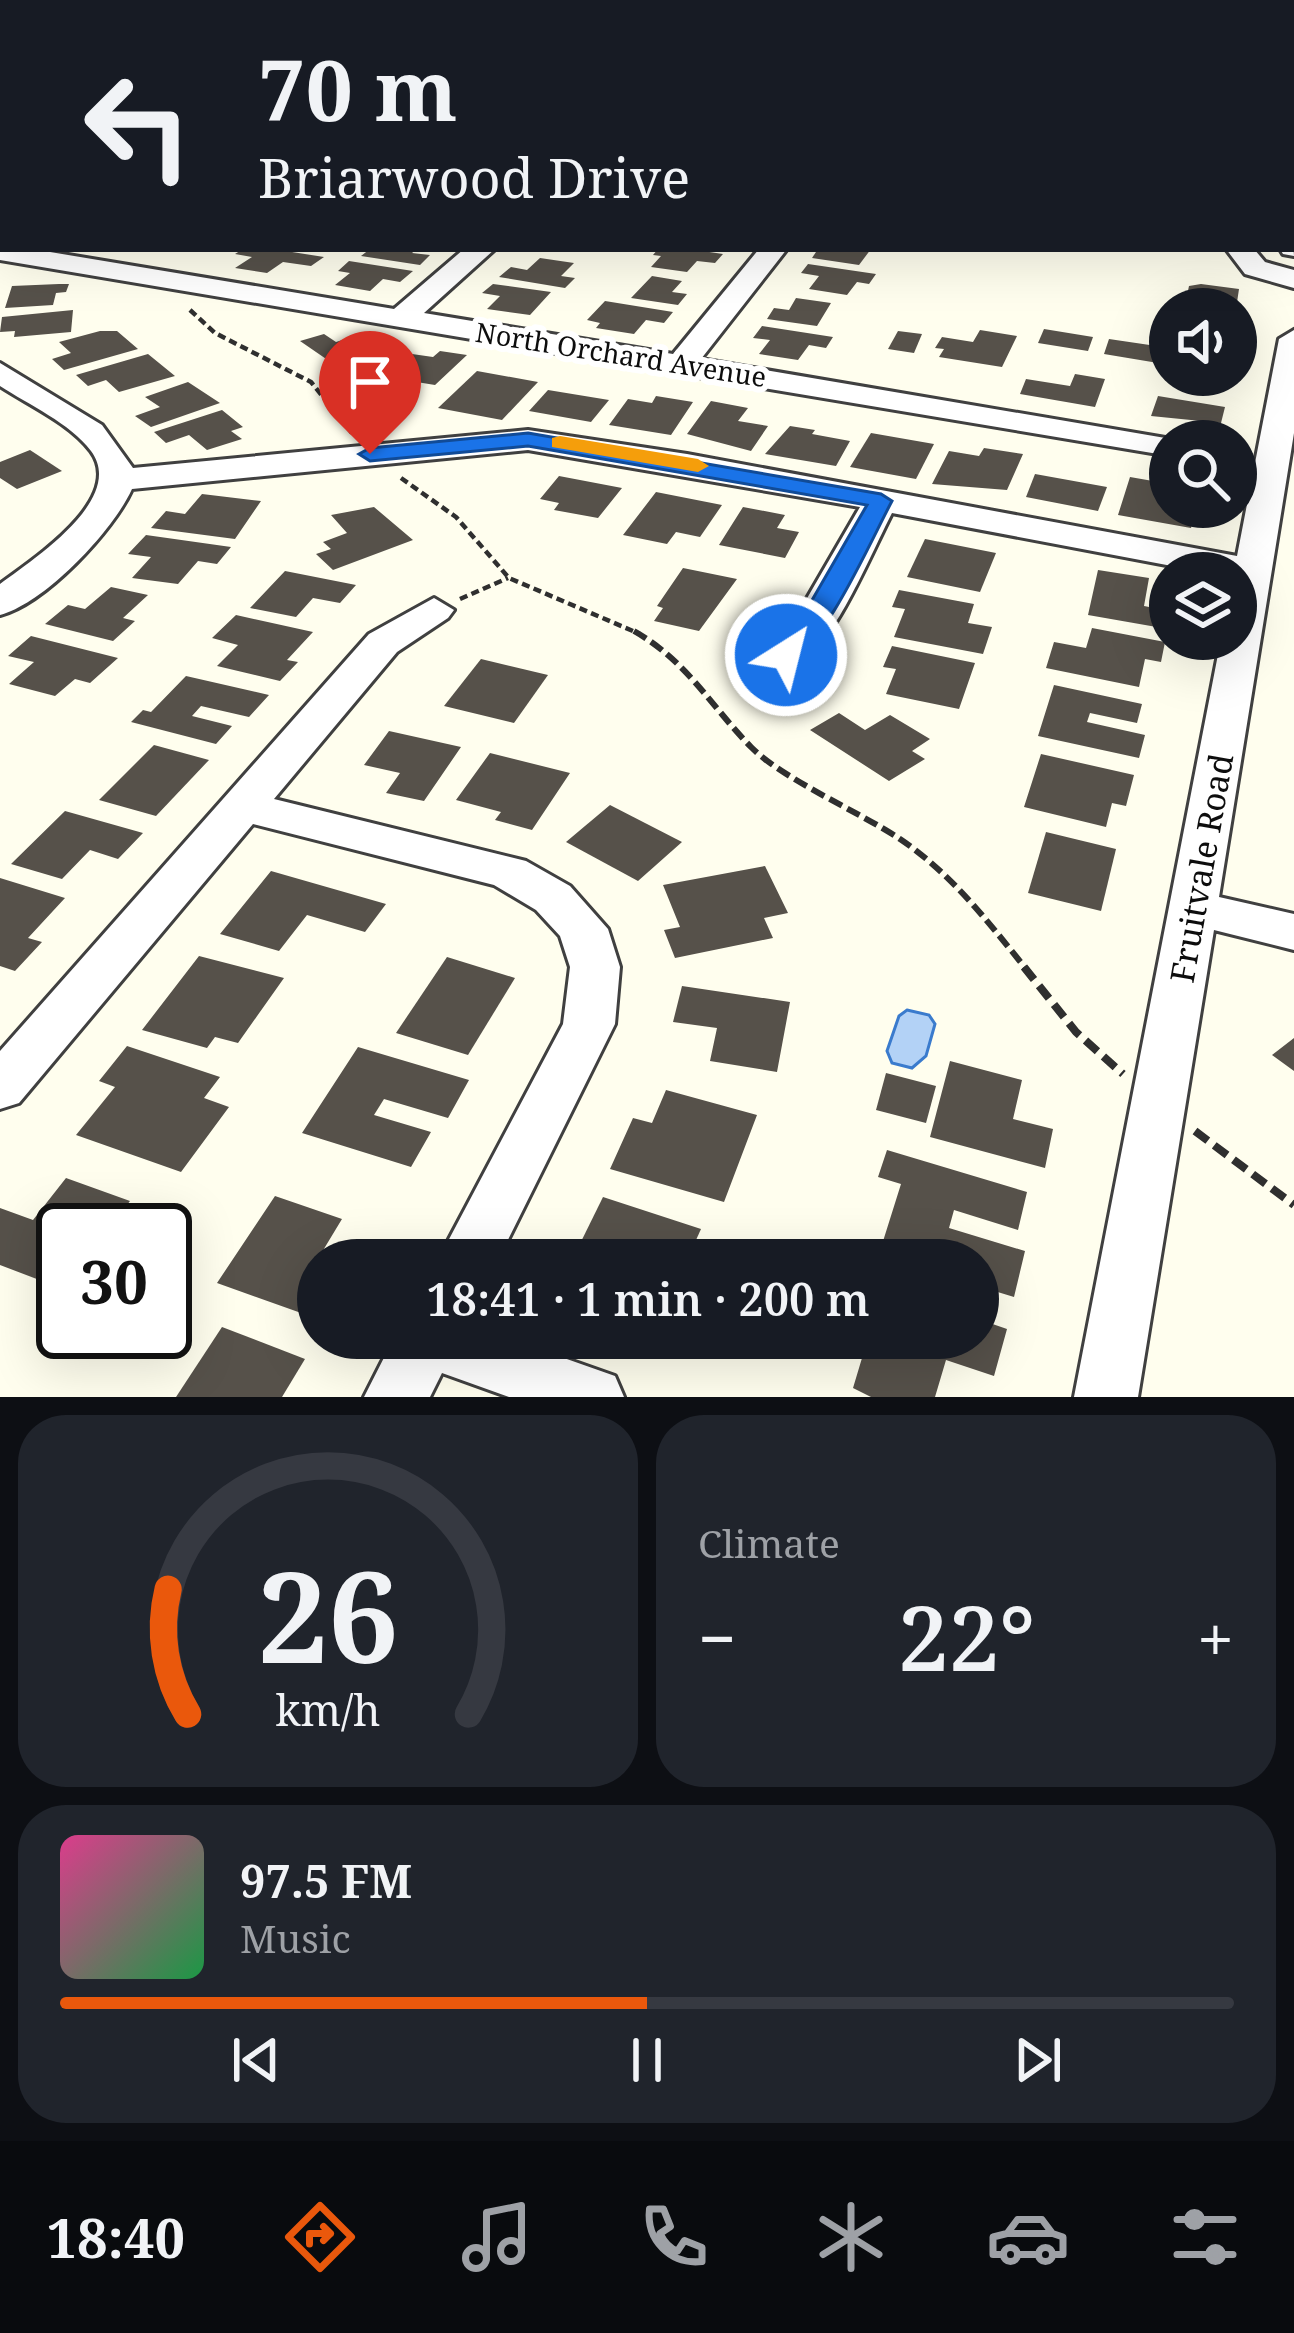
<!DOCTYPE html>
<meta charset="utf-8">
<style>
:root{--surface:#171b24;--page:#20242c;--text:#f1f3f6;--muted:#9ea1a6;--line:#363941;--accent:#ea580c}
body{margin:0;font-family:"Noto Serif",serif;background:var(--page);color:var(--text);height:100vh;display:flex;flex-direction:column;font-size:45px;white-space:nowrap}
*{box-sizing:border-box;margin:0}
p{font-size:39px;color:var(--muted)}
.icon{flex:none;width:66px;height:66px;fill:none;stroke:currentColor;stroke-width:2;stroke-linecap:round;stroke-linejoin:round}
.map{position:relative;height:1397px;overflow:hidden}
.drawer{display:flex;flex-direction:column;gap:18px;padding:18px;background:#0d0f14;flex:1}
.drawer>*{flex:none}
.hud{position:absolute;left:0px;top:0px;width:1296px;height:252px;box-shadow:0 12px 48px #0002;background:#171b24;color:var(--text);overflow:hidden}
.controls{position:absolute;left:1149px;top:288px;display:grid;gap:24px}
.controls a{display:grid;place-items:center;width:108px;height:108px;border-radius:50%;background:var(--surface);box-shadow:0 12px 48px #0002;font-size:60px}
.speed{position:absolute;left:36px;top:1203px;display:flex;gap:24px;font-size:60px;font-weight:700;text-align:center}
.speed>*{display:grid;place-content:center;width:156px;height:156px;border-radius:50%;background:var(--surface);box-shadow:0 12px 48px #0002;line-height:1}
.speed .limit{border:6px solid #111;border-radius:18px;background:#fff;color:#111}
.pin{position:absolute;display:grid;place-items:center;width:102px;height:102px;color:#fff;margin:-123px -51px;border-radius:50% 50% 50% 0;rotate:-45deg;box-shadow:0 0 12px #0007}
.pin .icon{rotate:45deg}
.me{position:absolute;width:132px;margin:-66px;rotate:36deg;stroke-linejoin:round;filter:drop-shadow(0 0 9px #0008)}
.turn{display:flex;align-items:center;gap:42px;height:252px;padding:0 60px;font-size:54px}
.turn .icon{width:156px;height:156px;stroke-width:2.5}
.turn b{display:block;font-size:84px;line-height:102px}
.big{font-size:90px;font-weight:600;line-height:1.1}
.drawer .card{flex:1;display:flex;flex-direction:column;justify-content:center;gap:18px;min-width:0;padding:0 42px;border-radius:48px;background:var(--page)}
.drawer .dial{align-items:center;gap:0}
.dial svg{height:312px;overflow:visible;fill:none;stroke:var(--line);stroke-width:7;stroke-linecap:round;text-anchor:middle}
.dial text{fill:var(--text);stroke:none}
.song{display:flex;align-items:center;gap:36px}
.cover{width:144px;height:144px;border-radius:18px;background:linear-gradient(135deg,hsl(330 70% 55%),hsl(140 70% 35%))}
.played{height:12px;border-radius:6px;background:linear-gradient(90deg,var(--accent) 50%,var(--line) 50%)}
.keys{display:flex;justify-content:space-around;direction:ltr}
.heat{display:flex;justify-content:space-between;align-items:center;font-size:66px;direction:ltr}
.drawer .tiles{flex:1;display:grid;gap:18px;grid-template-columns:1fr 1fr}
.card:last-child{grid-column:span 2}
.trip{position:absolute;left:297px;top:1239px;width:702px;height:120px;border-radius:60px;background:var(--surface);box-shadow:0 12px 48px #0002;font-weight:600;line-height:120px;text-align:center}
.tab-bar{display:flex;height:192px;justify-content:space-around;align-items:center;background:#090b0e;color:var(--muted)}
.tab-bar .icon{width:84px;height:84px}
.tab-bar .current{color:var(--accent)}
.tab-bar b{font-size:54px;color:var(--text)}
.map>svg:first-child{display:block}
</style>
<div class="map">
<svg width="1294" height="1397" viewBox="0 0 1294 1397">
<rect width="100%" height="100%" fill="#fffeee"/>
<polygon fill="#b3d2f6" stroke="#3a7bcd" stroke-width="3" points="907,1010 929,1015 935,1024 926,1056 912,1068 892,1063 887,1051 899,1016"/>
<g fill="#56514a">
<polygon points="243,249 273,249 324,257 311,266 283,262 267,273 235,268 252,257 235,254"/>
<polygon points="370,249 417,249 412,253 430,255 420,265 361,256"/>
<polygon points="658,249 689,249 723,254 715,263 697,261 687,272 651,267 661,256 653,255"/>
<polygon points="818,249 871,249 859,265 812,258"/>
<polygon points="540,258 574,263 561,276 575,278 565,288 499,277 511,267 527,270"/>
<polygon points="349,261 413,271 400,282 383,279 370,291 335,285 350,273 338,271"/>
<polygon points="808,264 876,274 869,284 857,282 847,295 809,289 819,276 801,273"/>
<polygon points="652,276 682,281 672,292 687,294 678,305 631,298"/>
<polygon points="59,284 69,284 66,292 56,293 53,305 5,308 12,286"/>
<polygon points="493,284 551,292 530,315 487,309 500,296 482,293"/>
<polygon points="1201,284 1239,289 1236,309 1195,309 1197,301 1186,300 1189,286"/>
<polygon points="796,298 831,303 817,326 767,319 774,308 789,310"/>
<polygon points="605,301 673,312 664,323 646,320 634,334 596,328 600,323 587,320"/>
<polygon points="73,310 71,332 14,337 15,331 0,332 2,317"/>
<polygon points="762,326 833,337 826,348 809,345 798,360 759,354 770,340 753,338"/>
<polygon points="1044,329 1093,337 1088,351 1038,343"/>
<polygon points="980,330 1017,336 1002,367 939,357 944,349 935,348 942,337 973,342"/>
<polygon points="100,331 117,331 138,349 64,370 52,359 71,353 59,342"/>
<polygon points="898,331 922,334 914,353 888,349"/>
<polygon points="324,334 336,342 358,335 384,347 332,363 300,341"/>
<polygon points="1109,339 1170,348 1170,365 1104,354"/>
<polygon points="440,351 467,355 435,385 386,377 412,354 433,357"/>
<polygon points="148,354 175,376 119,392 106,380 88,386 76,375"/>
<polygon points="477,371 538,382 502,420 438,408"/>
<polygon points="1075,374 1105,379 1095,407 1020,394 1026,379 1070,386"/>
<polygon points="188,382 220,403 151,427 135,416 160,407 145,397"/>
<polygon points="548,390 609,400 591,422 529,411"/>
<polygon points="656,396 693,402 671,435 609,425 628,399 652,403"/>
<polygon points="1158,396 1225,407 1221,423 1151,416"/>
<polygon points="711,401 748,408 738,421 768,426 751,451 687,434"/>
<polygon points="222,410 243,427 231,431 242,439 207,450 189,435 166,443 154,432"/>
<polygon points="790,426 815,430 812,434 850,441 836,466 765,454"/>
<polygon points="871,433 934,444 916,479 850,467"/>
<polygon points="984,448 1023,454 1007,490 932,484 949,451 979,456"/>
<polygon points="30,450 62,471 17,489 0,478 0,462"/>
<polygon points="1035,474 1107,487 1098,511 1026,497"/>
<polygon points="559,476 622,488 598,518 554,510 559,503 540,499"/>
<polygon points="1130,477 1170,484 1170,507 1197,507 1191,528 1118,515"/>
<polygon points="656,492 722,505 700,537 676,532 667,544 623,535"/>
<polygon points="202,494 261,501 235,539 151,528 166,511 185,514"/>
<polygon points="374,507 413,540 333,570 316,554 331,549 323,542 347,533 331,515"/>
<polygon points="743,507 785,515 777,528 799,532 785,558 719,545"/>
<polygon points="146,535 231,547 217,564 198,561 178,584 132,578 151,557 128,554"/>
<polygon points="925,539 996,553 980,592 907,577"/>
<polygon points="683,568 737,579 699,631 654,621 663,608 657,606"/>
<polygon points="1098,570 1149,578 1144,606 1170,611 1168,629 1088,615"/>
<polygon points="285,571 356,585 340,603 313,598 296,617 250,608"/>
<polygon points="111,587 148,595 123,618 135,621 113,641 45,624 68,605 85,609"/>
<polygon points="899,590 974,604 968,623 992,627 983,654 894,637 905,609 892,607"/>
<polygon points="236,615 313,632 287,660 298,662 280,681 217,666 238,645 212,638"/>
<polygon points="1092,628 1165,642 1161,662 1145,659 1139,687 1046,668 1054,642 1086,648"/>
<polygon points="31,636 118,658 90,683 75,679 55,696 9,684 34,662 8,656"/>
<polygon points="892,646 975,663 959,709 886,694 896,669 883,667"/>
<polygon points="481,659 548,675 514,723 444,706"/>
<polygon points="186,676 269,695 249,717 201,706 192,716 232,726 216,744 131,722 143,710 151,712"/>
<polygon points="1054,685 1142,704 1137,723 1090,713 1087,722 1145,735 1139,758 1038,736"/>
<polygon points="839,713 865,730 890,715 930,739 912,751 925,759 889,781 810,730"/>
<polygon points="389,731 461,747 424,801 386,793 400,773 364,765"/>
<polygon points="154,745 209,760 156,816 99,800"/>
<polygon points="490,753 570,773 532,830 495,820 501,812 456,800"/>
<polygon points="1041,754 1134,775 1126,806 1112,803 1106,827 1024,807"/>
<polygon points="610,805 682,842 638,881 566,842"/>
<polygon points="65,811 143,833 118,859 90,850 62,879 11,864"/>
<polygon points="1046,832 1116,849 1101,911 1028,893"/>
<polygon points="765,866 788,913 764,918 773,938 675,958 664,930 680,927 663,885"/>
<polygon points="271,871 386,904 365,932 307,915 279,951 220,934"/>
<polygon points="0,878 65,898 28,938 42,942 15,971 0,966"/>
<polygon points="199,956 284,978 238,1043 215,1037 207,1048 142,1030"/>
<polygon points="447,957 515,978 468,1055 396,1033"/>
<polygon points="682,986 790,1002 777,1072 710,1061 717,1028 673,1022"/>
<polygon points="1294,1038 1294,1071 1272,1055"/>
<polygon points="127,1046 220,1077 204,1098 229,1107 181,1172 76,1135 115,1087 99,1081"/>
<polygon points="358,1047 469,1080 448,1118 384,1099 374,1115 431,1132 411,1167 302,1133"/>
<polygon points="950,1061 1022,1080 1013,1119 1053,1129 1045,1168 930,1137"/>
<polygon points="886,1073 936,1086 926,1123 876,1110"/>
<polygon points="666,1090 757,1115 724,1202 610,1169 633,1118 652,1123"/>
<polygon points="887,1150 1027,1192 1018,1230 954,1210 949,1228 1025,1251 1014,1297 978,1286 978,1260 897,1260 879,1254 901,1184 878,1177"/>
<polygon points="66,1178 130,1201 108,1230 63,1230 63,1289 0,1265 0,1208 33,1220"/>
<polygon points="275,1196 342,1219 316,1262 318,1319 217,1283"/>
<polygon points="603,1197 701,1229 687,1260 572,1260"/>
<polygon points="978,1319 1007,1329 994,1376 946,1360 935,1397 871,1397 853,1388 868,1338 978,1338"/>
<polygon points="222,1327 305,1359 282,1397 176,1397"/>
</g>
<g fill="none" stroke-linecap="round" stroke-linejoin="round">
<g stroke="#404040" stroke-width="6">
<g id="minor">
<polygon points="221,0 246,0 219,3"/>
<polygon points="639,0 686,0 688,3 641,3"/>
<polygon points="908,0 930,0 906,3"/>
<polygon points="1126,0 1146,0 1124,3"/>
<rect x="0" y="14" width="3" height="12"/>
<polygon points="3,105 3,120 0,121 0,106"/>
<polygon points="1293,240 1294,256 1283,254 1280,249 1293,249"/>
<polygon points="0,244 3,249 32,249 394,309 464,249 495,249 424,313 673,354 759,249 787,249 701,359 1183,441 1170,441 1170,456 0,260"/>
<polygon points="1226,249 1254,249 1265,262 1294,270 1294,288 1245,274"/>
<path d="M 1294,330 L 1294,433 L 1219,897 L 1294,914 L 1294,950 L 1214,930 L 1138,1397 L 1074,1397 L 1221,639 L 1236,639 L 1236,573 L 1209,573 L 892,513 C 872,551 836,641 800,663 C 792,668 780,665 772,663 L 766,654 L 795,619 L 860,507 L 528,450 L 132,489 C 113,531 45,603 0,615 L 0,584 C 32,560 127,499 91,451 C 70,423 29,405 0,386 L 0,363 L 102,425 L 133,468 L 528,430 L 687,454 L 1237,556 L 1279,339 Z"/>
<polygon points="434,598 454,610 448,618 397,652 274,799 526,861 570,886 608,929 620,967 615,1024 498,1260 438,1260 563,1024 570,967 560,936 536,910 494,885 253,824 19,1103 0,1109 0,1051 369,634"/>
<polygon points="394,1338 507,1338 615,1376 624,1397 509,1397 442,1373 430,1397 364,1397"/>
</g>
</g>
<g stroke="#2f2f2f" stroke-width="4.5" stroke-dasharray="8 4.5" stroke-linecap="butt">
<polyline points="0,178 0,191"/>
<polyline points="0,200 3,205"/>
<polyline points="190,310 215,333 311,382 352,433"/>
<polyline points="401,478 456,517 509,578 640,634"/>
<polyline points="460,599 508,578"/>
</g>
<path stroke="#2f2f2f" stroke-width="6" stroke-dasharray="14 6" stroke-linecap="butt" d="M 634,631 C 687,661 710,705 751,747 C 784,780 858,811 900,839 C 952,874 988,922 1027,970"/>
<g stroke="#2f2f2f" stroke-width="8" stroke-dasharray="16 8" stroke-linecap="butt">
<polyline points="1024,967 1076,1032 1123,1074"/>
<polyline points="1195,1131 1294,1205"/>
</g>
<use href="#minor" fill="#fff" fill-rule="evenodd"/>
</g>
<path fill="#1a73e8" stroke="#114b97" stroke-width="3" d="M 528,433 L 881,494 L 892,501 C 873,536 822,653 786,663 L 773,655 L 800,621 L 867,505 L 528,446 L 370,461 L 359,454 L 370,448 Z"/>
<polygon fill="#f59e0b" points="560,436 698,459 709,466 698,472 552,447 552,438"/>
<g text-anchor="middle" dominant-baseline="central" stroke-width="12" stroke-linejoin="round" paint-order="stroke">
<g font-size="27" fill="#0d0d0d" stroke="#fff">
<text transform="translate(621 354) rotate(9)">North Orchard Avenue</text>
</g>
<g font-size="33" fill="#0d0d0d" stroke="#fff">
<text transform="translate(1201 868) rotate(-80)">Fruitvale Road</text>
</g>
</g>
</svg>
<div class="controls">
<a><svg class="icon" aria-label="sound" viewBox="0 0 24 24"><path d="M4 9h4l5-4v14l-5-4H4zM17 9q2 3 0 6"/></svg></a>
<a><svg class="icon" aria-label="search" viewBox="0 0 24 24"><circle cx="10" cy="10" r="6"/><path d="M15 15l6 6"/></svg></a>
<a><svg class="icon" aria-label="layers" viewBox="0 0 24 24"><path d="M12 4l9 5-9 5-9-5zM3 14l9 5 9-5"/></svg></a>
</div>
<div class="speed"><div class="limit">30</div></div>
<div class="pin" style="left:370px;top:454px;background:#d93025"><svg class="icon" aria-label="arrive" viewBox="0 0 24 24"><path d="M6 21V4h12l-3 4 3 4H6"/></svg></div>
<svg class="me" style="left:786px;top:655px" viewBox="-20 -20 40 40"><circle r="17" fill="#1a73e8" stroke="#fff" stroke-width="3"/><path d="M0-11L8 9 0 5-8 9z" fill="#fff"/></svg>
<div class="trip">18:41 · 1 min · 200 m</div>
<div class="hud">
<div class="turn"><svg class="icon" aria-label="left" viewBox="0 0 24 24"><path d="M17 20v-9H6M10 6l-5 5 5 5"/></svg><div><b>70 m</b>Briarwood Drive</div></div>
</div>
</div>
<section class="drawer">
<div class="tiles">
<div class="card dial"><svg viewBox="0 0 100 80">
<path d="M14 69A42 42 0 1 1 86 69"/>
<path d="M14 69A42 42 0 0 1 9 37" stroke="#ea580c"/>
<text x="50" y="56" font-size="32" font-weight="700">26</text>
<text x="50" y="72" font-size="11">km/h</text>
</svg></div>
<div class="card"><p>Climate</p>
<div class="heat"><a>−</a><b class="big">22°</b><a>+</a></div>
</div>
<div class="card">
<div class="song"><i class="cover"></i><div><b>97.5 FM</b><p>Music</p></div></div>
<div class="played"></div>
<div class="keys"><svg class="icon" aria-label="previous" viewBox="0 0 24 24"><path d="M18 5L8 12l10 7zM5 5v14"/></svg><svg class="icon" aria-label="pause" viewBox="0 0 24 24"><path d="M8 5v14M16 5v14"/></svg><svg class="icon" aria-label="next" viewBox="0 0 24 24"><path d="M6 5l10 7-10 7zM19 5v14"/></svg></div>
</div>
</div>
</section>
<nav class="tab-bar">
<b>18:40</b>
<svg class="icon current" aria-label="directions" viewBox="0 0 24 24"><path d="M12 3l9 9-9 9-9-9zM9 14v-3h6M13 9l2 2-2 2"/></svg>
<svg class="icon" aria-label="music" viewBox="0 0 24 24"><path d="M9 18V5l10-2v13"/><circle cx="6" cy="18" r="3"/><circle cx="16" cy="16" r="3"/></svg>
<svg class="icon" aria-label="phone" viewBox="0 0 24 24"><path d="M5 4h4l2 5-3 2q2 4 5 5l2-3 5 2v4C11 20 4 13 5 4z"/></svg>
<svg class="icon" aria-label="climate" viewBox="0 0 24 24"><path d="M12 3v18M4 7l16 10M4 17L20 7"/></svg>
<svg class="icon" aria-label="car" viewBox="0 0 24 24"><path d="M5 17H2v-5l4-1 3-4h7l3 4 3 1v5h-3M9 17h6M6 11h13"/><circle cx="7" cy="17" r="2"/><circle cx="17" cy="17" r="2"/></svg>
<svg class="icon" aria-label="filters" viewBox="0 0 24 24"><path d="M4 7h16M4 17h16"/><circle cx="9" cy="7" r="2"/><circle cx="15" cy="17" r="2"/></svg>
</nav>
